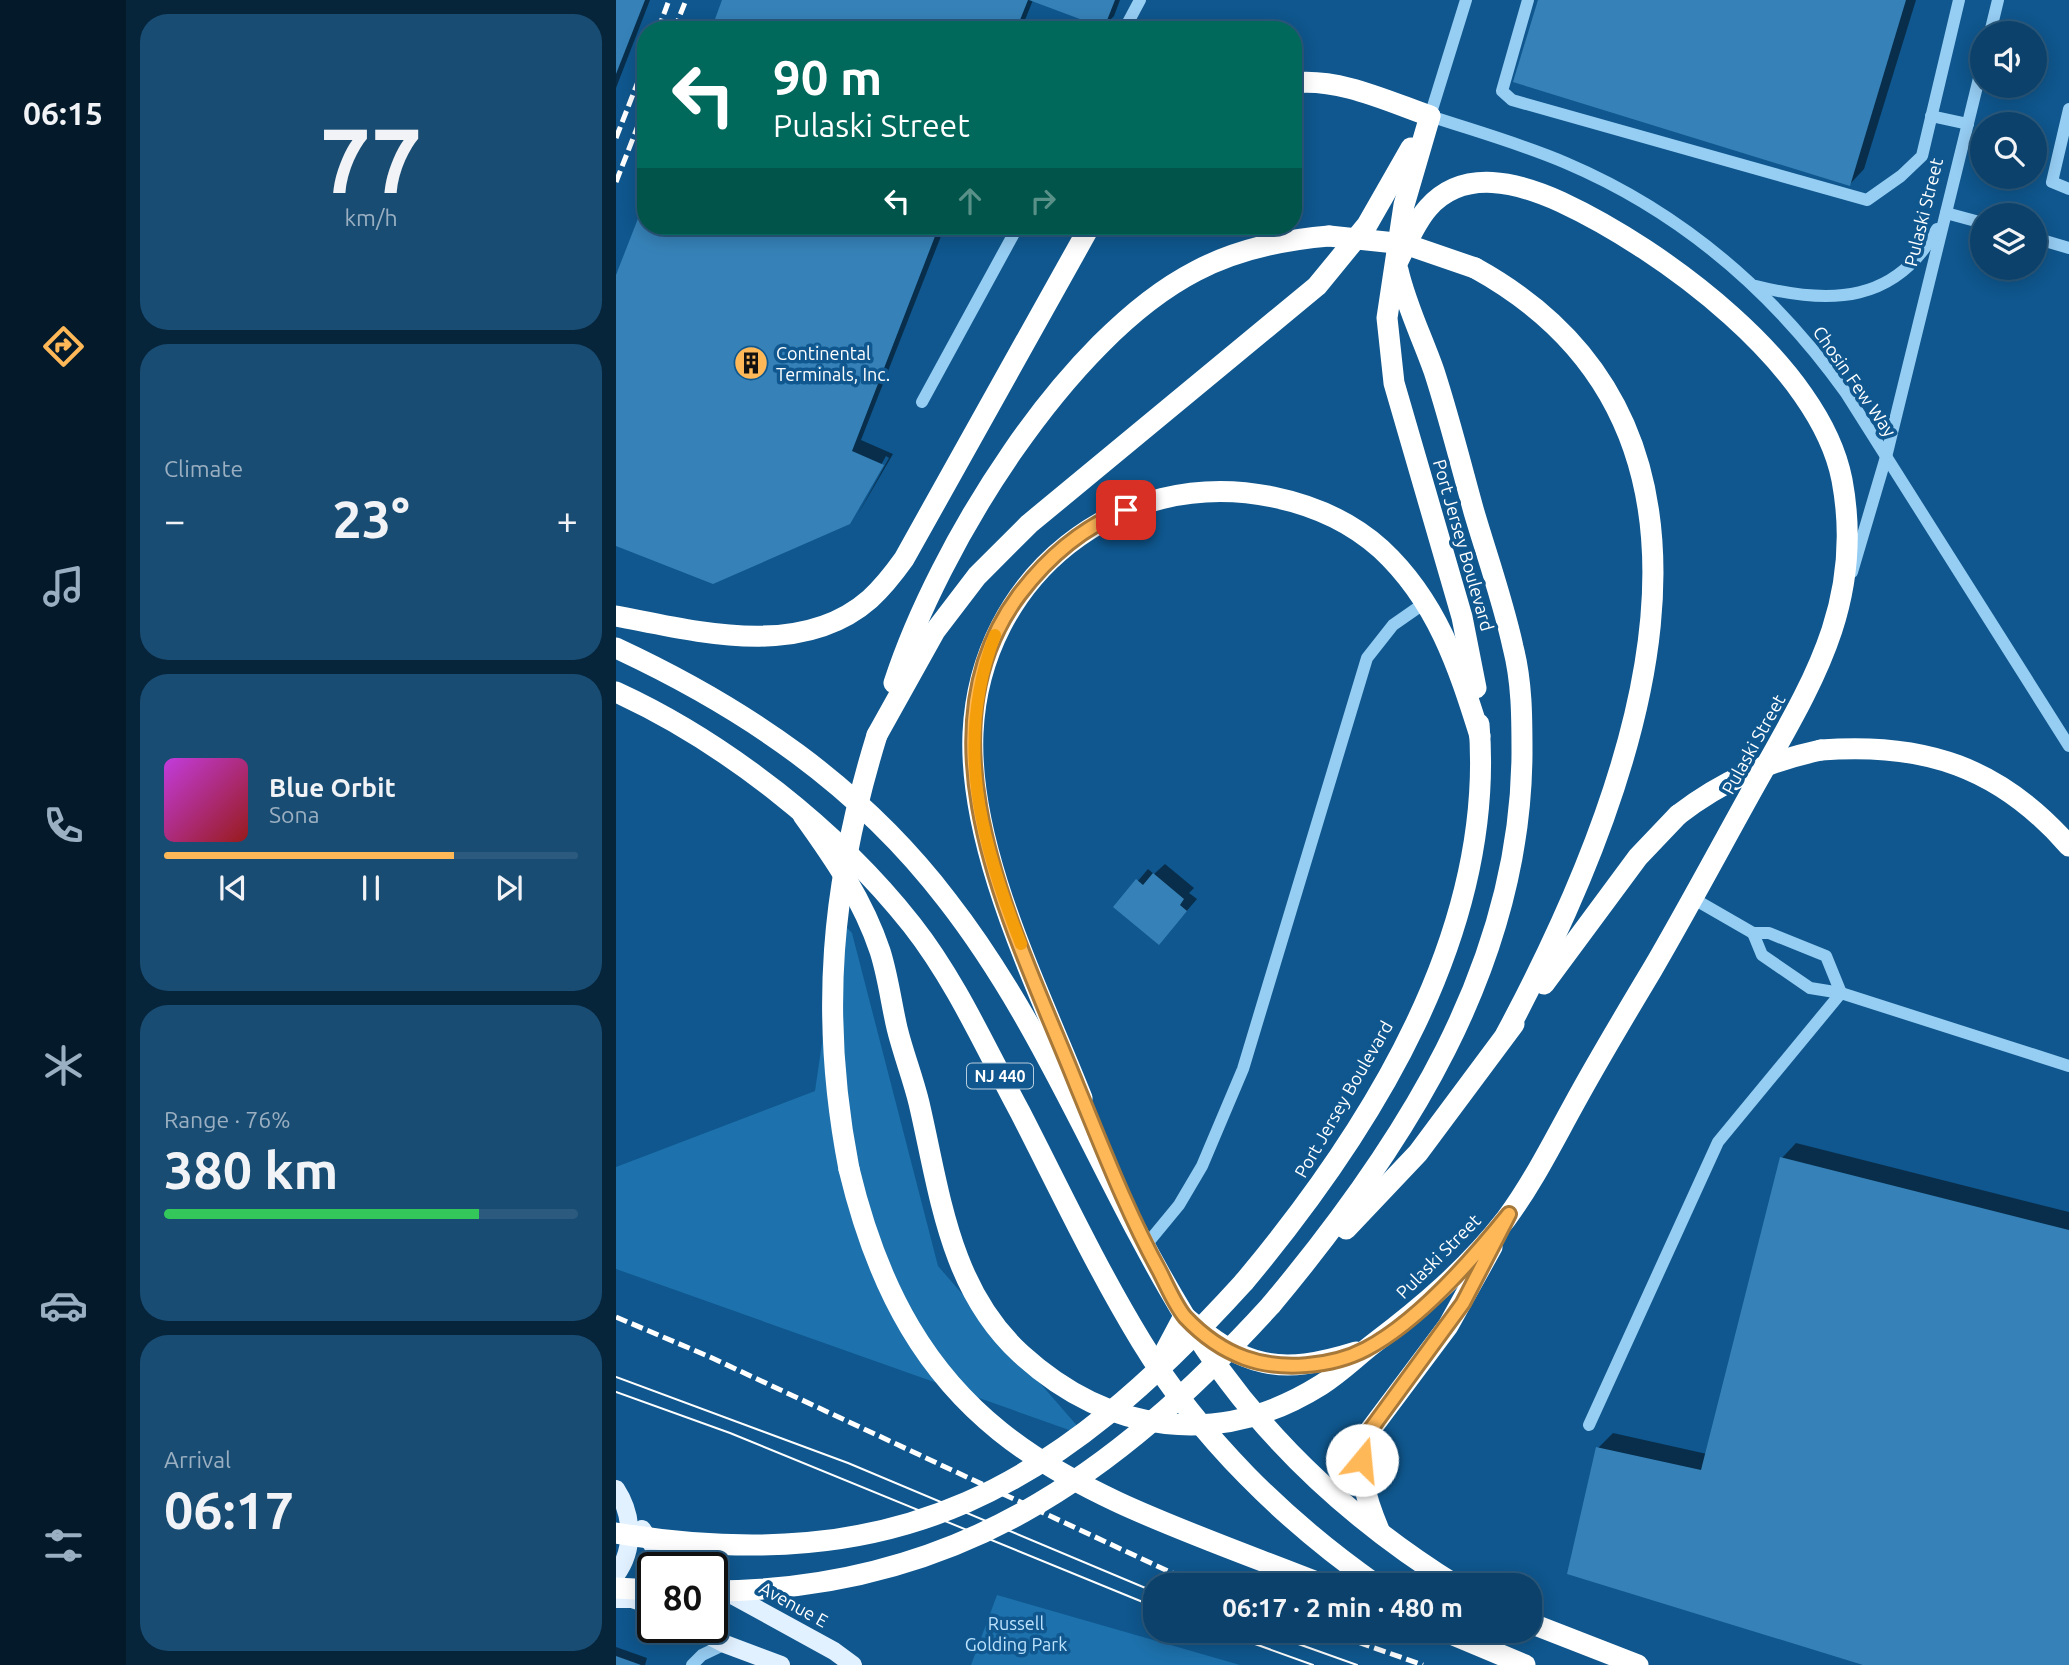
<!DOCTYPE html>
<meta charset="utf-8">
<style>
:root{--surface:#0b416a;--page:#194c72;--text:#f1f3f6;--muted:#9aafc1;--line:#2b5a7e;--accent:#ffb858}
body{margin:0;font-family:Ubuntu,sans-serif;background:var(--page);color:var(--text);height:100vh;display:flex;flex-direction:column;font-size:26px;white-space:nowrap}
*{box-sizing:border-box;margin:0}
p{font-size:23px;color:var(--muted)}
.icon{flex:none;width:38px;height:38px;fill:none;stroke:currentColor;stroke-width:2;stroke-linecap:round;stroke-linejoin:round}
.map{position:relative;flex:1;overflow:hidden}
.sheet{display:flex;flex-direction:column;gap:14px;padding:14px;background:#06243a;width:490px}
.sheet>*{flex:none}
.top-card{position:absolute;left:21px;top:21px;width:665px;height:214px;border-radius:28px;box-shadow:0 4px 18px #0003,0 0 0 2px var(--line);background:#00695c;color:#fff;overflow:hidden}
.tools{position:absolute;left:1354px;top:21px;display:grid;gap:14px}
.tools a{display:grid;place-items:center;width:77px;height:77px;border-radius:50%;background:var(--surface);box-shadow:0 4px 18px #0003,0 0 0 2px var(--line);font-size:35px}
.speed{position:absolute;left:21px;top:1552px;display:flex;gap:14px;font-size:35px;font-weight:700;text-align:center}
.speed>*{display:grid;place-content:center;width:91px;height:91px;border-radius:50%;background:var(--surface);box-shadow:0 4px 18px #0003,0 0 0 2px var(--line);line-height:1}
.speed .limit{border:4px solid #111;border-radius:10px;background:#fff;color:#111}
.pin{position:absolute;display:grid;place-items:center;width:60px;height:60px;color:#fff;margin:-30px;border-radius:14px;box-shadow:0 4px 10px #0006}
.me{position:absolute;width:77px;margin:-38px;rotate:17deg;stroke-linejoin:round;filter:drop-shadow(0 0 5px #0008)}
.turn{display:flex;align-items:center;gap:24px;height:147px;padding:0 21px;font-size:32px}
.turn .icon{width:91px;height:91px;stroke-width:2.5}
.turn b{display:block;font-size:49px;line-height:60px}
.lanes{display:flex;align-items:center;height:66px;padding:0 21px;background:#0003;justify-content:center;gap:35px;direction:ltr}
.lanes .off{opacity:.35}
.big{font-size:52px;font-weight:600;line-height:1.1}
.sheet .tile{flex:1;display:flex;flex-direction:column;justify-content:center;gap:10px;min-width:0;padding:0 24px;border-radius:28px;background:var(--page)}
.sheet .dial{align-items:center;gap:0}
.dial b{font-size:91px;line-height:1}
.song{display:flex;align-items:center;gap:21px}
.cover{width:84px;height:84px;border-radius:10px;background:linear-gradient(135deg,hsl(290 70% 55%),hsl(0 70% 35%))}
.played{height:7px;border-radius:4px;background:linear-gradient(90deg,var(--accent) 70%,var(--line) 70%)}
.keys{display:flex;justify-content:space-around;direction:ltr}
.heat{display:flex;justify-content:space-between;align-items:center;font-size:38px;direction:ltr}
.charge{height:10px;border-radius:5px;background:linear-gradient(90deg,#34c759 76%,var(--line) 0)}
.trip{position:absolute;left:527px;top:1573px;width:399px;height:70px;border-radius:28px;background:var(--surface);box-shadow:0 4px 18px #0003,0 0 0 2px var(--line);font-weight:600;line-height:70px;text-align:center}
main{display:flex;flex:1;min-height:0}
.tabs{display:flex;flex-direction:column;width:126px;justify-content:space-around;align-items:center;background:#041a2a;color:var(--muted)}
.tabs .icon{width:49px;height:49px}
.tabs .current{color:var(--accent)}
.tabs b{font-size:32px;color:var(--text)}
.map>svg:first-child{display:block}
</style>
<main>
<nav class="tabs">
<b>06:15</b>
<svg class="icon current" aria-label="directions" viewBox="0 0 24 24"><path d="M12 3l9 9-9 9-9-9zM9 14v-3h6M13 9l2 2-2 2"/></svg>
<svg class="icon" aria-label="music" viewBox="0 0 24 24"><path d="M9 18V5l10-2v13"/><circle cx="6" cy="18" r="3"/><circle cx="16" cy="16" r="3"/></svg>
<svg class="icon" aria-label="phone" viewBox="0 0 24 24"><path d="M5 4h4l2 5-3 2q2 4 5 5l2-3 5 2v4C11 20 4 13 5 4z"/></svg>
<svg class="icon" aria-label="climate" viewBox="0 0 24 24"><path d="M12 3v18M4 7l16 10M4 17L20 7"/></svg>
<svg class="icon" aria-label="car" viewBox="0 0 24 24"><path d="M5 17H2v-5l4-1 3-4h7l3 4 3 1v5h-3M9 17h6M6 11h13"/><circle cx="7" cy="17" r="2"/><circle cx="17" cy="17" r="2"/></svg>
<svg class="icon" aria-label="filters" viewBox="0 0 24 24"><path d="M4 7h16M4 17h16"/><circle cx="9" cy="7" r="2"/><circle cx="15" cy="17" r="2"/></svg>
</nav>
<section class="sheet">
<div class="tile dial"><b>77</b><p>km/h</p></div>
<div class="tile"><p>Climate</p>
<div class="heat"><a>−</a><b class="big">23°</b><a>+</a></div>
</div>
<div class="tile">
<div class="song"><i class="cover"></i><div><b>Blue Orbit</b><p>Sona</p></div></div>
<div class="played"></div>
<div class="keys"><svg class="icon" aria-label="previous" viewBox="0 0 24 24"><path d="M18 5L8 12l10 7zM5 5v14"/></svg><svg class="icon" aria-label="pause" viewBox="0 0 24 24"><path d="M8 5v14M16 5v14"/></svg><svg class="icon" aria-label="next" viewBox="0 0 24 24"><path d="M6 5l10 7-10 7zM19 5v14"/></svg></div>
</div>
<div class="tile"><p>Range · 76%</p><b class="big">380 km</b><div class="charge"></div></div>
<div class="tile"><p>Arrival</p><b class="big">06:17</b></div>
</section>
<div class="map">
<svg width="1453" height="1665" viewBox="0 0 1453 1665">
<rect width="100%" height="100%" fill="#0f578e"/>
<g fill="#1d71ac">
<polygon points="224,920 236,933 322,1266 470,1436 0,1269 0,1167 199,1091"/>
<polygon points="381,1595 624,1665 355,1665"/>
</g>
<g fill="#0007">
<polygon points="0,0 34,0 0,88"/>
<polygon points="108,0 417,0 405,30 97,30"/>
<polygon points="417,0 504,0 498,16 488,26"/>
<polygon points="923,0 1300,0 1248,169 1234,184"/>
<polygon points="30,226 329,226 245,440 277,454 242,514 273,458 270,456 233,522 0,544 0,280"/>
<polygon points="549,864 578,888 573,893 581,899 543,943 500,907 532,869 538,874"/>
<polygon points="1180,1143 1453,1212 1453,1665 1253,1665 982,1448 997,1433 1091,1454 1166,1158"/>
<polygon points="0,1647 31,1658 29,1665 0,1665"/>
</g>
<g fill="#3682b8">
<polygon points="0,0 29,0 0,74"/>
<polygon points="106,0 412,0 400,30 95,30"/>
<polygon points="413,0 499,0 488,28"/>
<polygon points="922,0 1290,0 1234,186 897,82"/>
<polygon points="30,198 30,226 323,226 236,451 268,465 234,524 97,584 0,546 0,275"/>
<polygon points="537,873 568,899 564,905 571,911 543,945 497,907 520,879 527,885"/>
<polygon points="1164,1157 1453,1230 1453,1665 1247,1665 951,1574 980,1447 1085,1470"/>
<polygon points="0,1656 25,1665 0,1665"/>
</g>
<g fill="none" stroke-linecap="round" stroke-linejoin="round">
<g stroke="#96cdf3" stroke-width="12">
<path d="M 850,0 L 814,116 C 859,131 906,144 950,163 C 1065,212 1157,291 1230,393 L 1453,746"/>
<polyline points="912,0 886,91 896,100 1251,200 1285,176 1306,156 1343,0"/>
<polyline points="508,30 524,0"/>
<polyline points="1374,33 1382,0"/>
<polyline points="1453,109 1436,182 1453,189"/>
<polyline points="1315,116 1352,124"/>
<polyline points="1330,213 1367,223"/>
<polyline points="1419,238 1453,248"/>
<path d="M 1140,286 C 1215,305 1280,303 1321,229"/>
<polyline points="306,402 402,226"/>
<polyline points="1236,572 1270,457 1367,62"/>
<polyline points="1078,899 1137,933 1153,933 1210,956 1225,993"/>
<polyline points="1137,933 1146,955 1194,988 1225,993 1453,1066"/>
<polyline points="530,1245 563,1205 586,1166 627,1069 751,658 777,625 810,602"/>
<polyline points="973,1425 1102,1142 1225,993"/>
<polyline points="76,1665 86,1655 109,1644"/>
</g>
<g stroke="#e2f1ff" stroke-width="18">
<path d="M 0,1489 C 17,1515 19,1549 0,1575"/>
<polyline points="26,1529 39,1549 60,1568"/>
<polyline points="107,1590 218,1651 237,1665"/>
<polyline points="0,1599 16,1599 37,1606"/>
<polyline points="78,1628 109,1644 165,1665"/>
</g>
<g stroke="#fff" stroke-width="21">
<path d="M 677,83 C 724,78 771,101 814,116"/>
<polyline points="814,116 788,205 771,318 778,383 846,617 860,688"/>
<path d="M 859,268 C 1160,434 1015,800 890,1034"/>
<path d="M 0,616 C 79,631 185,660 254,599 C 267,587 278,573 288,559 L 474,226"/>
<path d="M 0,648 C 129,708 244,786 331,900 C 430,1027 485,1178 568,1315 C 635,1427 730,1517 841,1586"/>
<path d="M 278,683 C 322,547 450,338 580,271 C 622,249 666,240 713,236"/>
<path d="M 0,692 C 109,742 221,830 296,925 C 340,981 370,1049 404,1112 C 443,1188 480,1267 525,1341 C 584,1438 669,1521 762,1586"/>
<polyline points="261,735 319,631 361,576 413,524 701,286 751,225 795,148"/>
<path d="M 1205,750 C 1308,742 1384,767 1453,846"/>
<path d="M 187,815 C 218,858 247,900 264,951 C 272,976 275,1002 281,1028 C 287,1053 297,1078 303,1103 C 324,1193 333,1288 405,1354 C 493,1434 603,1449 705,1385 C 724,1373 739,1358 757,1344 C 806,1307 852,1268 890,1219 C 916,1184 936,1144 957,1106 C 982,1060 1009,1015 1036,970 C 1071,910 1104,848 1138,787 C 1195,685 1249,603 1226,480 C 1204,365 1046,249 945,202 C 903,183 848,167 812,208 C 798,224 790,246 780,265"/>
<polyline points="928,984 1022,857 1062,815"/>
<path d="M 466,1098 C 423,989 352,850 357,733 C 364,577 503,465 657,497 C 696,505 735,522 765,549 C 821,601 842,666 864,736"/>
<path d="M 233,1169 C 301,1453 467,1490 711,1586"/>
<polyline points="730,1229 802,1153 898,1024"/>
<path d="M 628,1282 C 756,1129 880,931 863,724"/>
<path d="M 655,1305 C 787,1147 905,966 906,753 C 906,717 906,682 897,647 C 887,601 871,556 858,512 C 845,465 833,417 818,371 C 806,337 790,305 782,270"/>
<path d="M 542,1365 L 568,1316 C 629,1368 663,1376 740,1352"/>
<path d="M 763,1530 C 749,1497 740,1468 752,1433 L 832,1326 L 876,1247"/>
<polyline points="0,1588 37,1590"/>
<polyline points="914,1623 1022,1665"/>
<polyline points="828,1631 909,1665"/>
</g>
<g stroke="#fff" stroke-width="2">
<polyline points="0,1377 232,1463 539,1592"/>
<polyline points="0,1392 114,1433 539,1607"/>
<polyline points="603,1631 697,1665"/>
<polyline points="646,1631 741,1665"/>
</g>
<g stroke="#fff" stroke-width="5" stroke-dasharray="12 5" stroke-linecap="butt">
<polyline points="42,30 53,0"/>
<polyline points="58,30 70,0"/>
<polyline points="0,138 30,61"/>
<polyline points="0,182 30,105"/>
<polyline points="0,1317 94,1357 584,1586"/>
<polyline points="710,1631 807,1665"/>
</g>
<g stroke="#fff" stroke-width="21">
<polyline points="713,236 789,244 859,268"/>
<path d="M 1062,815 C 1106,781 1150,762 1205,750"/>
<path d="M 233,1169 C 203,1015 215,884 261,735"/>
<path d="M 0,1533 C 284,1580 441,1488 628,1282"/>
<path d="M 96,1591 C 338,1590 498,1477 655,1305"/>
</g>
</g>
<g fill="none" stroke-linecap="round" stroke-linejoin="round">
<g stroke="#a67839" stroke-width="18">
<path id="route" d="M 510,510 C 467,527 431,558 403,595 C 295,740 404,941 461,1086 C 487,1149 511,1212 544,1272 C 551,1286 559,1305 569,1317 C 585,1334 607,1350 629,1358 C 665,1371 716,1367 750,1349 C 803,1321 856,1260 893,1214 L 847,1303 L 752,1433 L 746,1460"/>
</g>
<use href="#route" stroke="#ffb858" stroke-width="12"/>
<path stroke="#f59e0b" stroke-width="12" d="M 379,635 C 338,743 364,840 405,944"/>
</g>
<defs>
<g id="building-disc" transform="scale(1.75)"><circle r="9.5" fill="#ffb858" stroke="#0f578e"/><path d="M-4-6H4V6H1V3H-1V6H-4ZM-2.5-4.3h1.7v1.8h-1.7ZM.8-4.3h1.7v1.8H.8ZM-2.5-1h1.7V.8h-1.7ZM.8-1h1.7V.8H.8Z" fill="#111"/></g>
</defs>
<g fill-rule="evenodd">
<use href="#building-disc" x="135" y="363"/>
</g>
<g text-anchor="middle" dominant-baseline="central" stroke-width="7" stroke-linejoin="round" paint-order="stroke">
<rect fill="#0f578e" stroke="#b7cddd" stroke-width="2" x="351" y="1063.5" width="66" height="25" rx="5"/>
<g font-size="16" font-weight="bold" fill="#fff">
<text x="384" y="1076">NJ 440</text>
</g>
<g font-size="18" fill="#fff" stroke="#0f578e">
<text transform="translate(1307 212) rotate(-76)">Pulaski Street</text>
<text transform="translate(1239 381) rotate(55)">Chosin Few Way</text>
<text transform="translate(848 545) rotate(74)">Port Jersey Boulevard</text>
<text transform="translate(1137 744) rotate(-61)">Pulaski Street</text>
<text transform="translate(727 1099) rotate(-60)">Port Jersey Boulevard</text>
<text transform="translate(822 1256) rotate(-45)">Pulaski Street</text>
<text transform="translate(178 1604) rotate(29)">Avenue E</text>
</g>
<g font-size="18" fill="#fff" stroke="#0f578e" text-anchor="start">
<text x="160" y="353">Continental<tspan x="160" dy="21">Terminals, Inc.</tspan></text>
</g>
<g font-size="18" fill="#bde3fe" stroke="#0f578e">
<text x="400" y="1623">Russell<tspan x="400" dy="21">Golding Park</tspan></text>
</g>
</g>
</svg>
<div class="tools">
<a><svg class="icon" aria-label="sound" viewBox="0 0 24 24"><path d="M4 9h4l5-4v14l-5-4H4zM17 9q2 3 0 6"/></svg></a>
<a><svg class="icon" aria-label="search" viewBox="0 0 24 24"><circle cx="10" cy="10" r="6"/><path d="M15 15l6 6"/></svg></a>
<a><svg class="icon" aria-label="layers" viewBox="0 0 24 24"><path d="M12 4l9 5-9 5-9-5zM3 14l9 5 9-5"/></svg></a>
</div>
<div class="speed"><div class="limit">80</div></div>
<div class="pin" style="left:510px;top:510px;background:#d93025"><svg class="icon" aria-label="arrive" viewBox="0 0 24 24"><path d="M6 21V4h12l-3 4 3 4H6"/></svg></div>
<svg class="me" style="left:746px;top:1460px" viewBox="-20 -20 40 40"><circle r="19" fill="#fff"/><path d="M0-13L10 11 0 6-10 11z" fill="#ffb858"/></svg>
<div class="trip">06:17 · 2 min · 480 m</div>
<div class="top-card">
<div class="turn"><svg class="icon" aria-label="left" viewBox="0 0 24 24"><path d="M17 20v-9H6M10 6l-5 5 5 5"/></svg><div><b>90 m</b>Pulaski Street</div></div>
<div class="lanes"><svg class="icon" aria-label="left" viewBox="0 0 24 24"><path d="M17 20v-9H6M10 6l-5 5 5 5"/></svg><svg class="icon off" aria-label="ahead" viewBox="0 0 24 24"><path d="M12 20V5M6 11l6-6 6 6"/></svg><svg class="icon off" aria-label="right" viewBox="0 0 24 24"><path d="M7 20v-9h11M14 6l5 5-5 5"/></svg></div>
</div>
</div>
</main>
